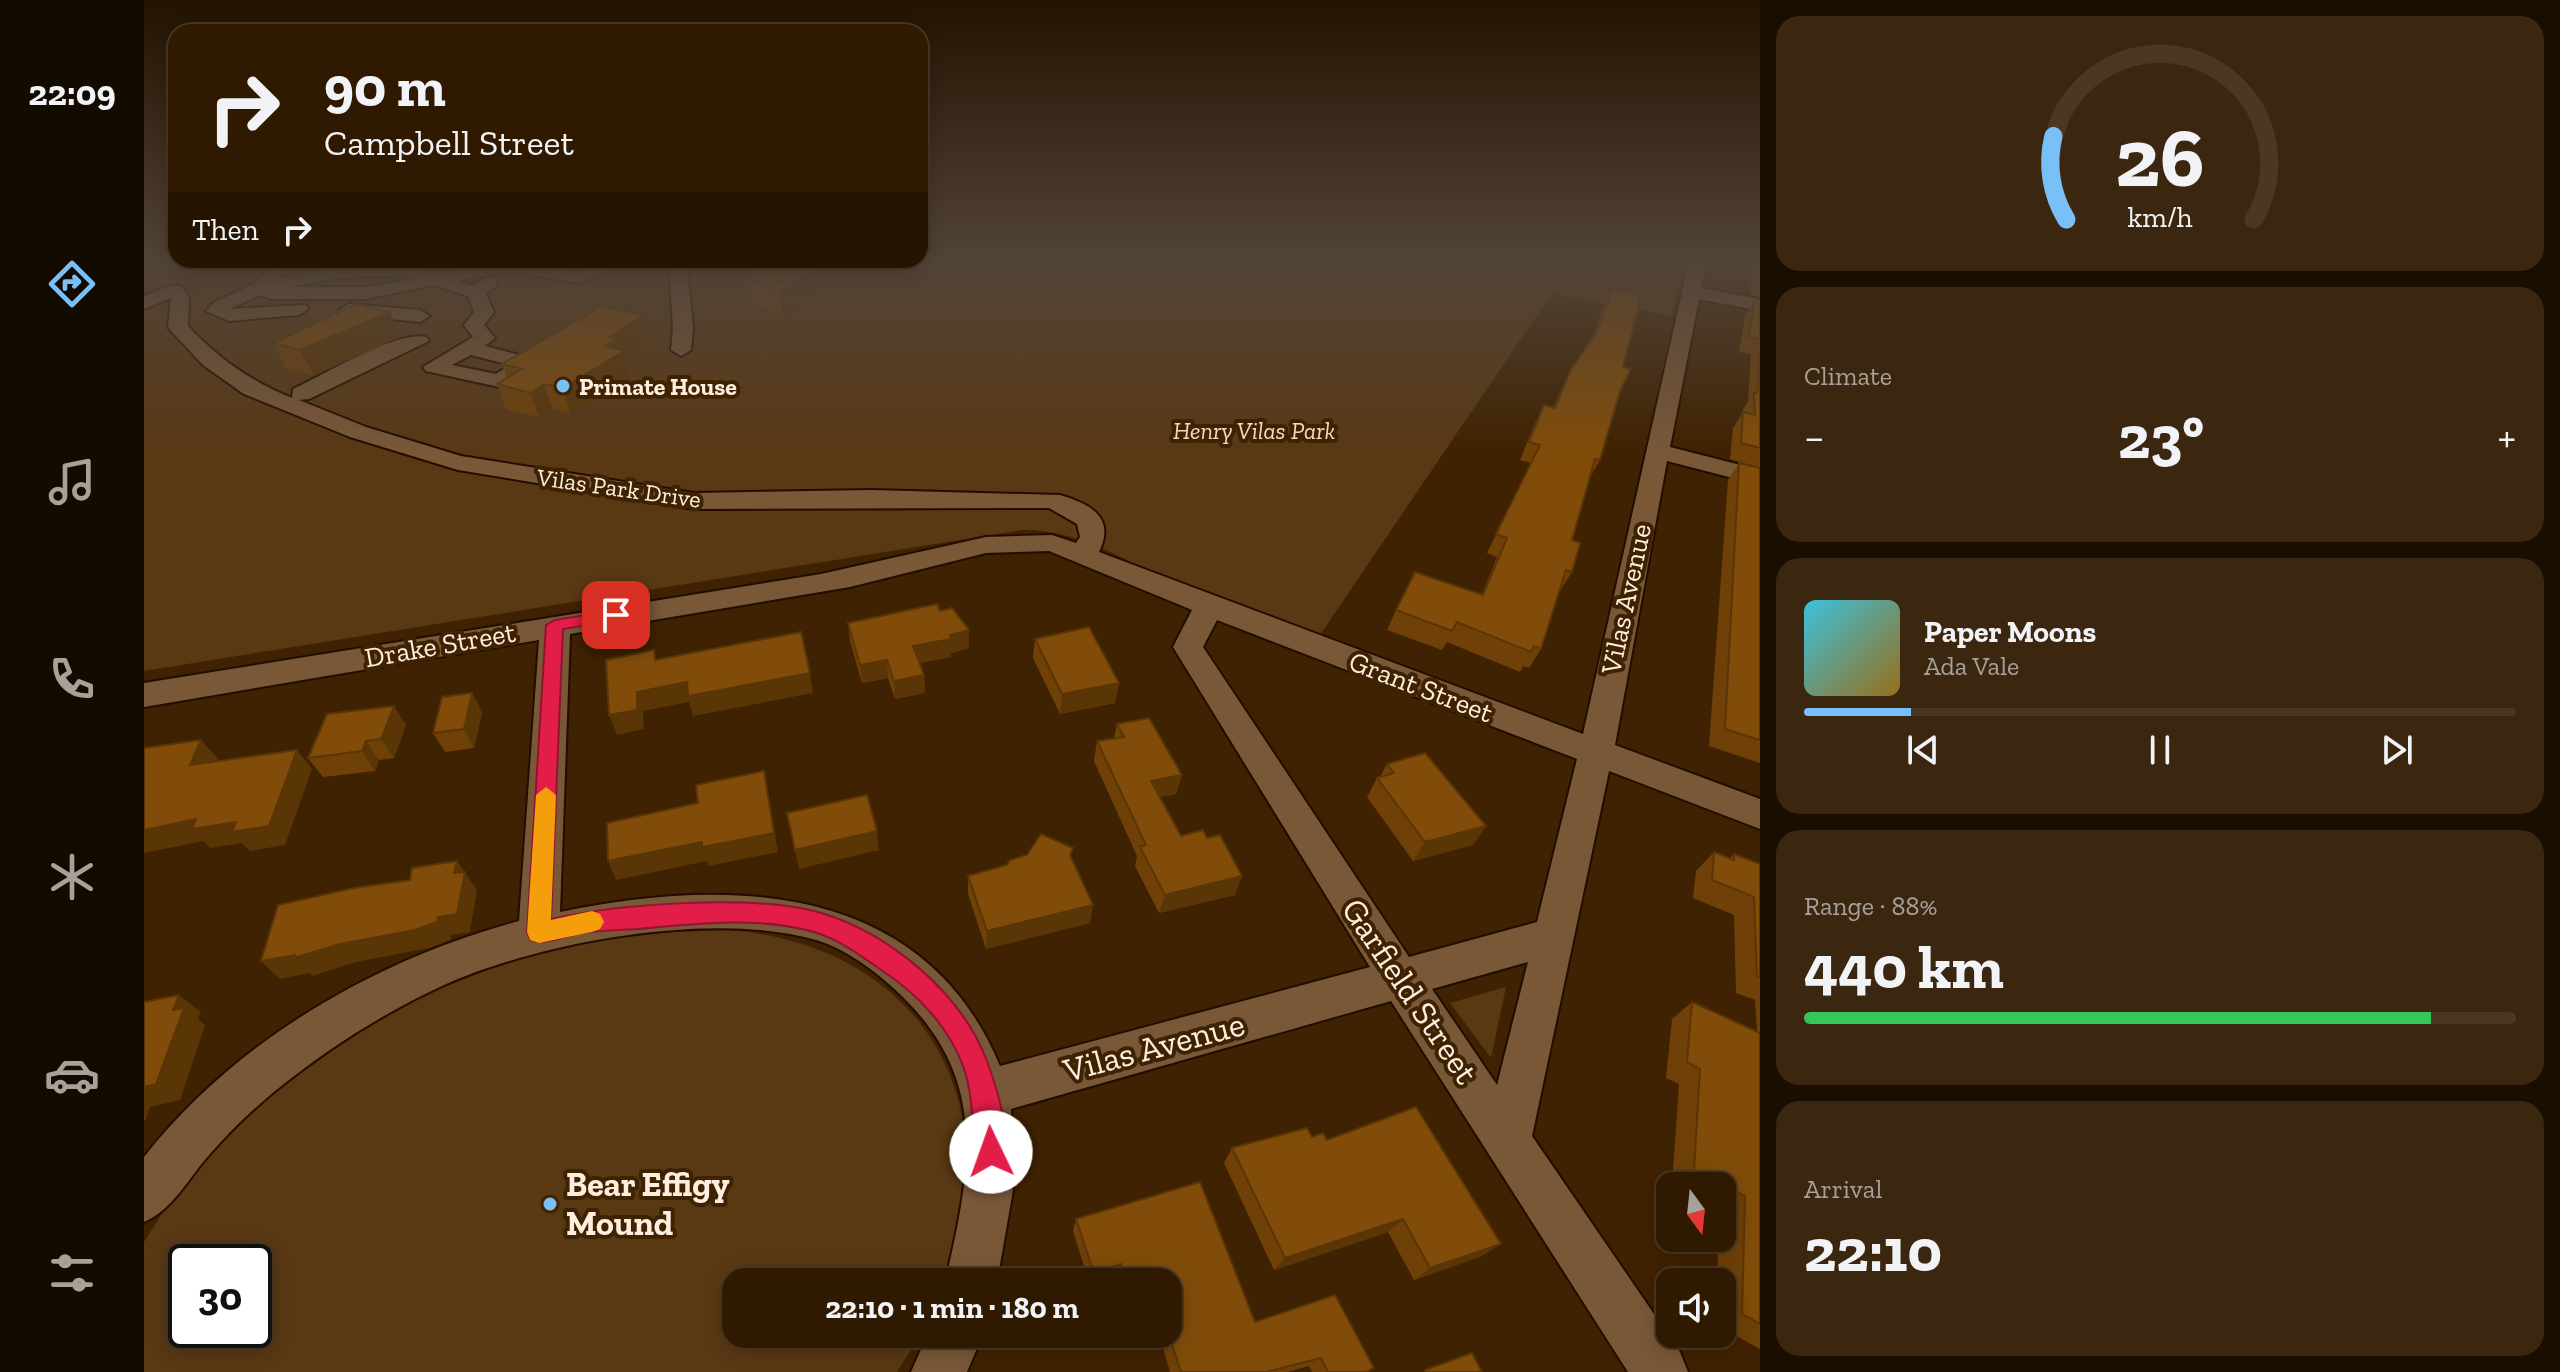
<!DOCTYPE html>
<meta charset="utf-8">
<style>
:root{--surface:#2f1a01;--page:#3b2710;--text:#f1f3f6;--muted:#a7a199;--line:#4a3823;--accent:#79bff8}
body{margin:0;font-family:"Zilla Slab",serif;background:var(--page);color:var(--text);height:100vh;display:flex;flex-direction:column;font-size:30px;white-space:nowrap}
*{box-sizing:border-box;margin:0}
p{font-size:26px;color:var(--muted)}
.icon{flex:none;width:44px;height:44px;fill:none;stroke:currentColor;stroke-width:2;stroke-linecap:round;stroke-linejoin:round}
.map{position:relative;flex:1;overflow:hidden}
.panel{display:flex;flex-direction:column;gap:16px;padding:16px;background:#1a0e01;width:800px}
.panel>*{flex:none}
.banner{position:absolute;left:24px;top:24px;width:760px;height:244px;border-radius:24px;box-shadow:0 4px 20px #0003,0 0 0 2px var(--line);background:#2f1a01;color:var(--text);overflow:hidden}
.needle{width:52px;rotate:165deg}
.tools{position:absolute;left:1512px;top:1172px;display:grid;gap:16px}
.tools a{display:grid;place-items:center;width:80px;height:80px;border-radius:16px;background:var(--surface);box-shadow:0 4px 20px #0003,0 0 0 2px var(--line);font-size:40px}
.speed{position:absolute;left:24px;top:1244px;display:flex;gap:16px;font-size:40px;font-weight:700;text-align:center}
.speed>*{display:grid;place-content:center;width:104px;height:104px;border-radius:50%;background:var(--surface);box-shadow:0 4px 20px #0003,0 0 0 2px var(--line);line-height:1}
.speed .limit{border:4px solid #111;border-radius:12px;background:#fff;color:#111}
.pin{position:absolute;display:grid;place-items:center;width:68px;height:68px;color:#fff;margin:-34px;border-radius:16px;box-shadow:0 4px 12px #0006}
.me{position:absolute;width:88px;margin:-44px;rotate:357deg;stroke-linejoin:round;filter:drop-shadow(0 0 6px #0008)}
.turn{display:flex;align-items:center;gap:28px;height:168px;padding:0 24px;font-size:36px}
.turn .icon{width:104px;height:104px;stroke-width:2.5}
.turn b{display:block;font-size:56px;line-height:68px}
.then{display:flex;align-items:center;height:76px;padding:0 24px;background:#0003;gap:16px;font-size:30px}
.big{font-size:60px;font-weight:700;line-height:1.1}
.panel .tile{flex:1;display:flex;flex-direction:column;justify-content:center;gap:12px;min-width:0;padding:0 28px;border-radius:24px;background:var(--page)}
.panel .dial{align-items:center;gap:0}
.dial svg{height:208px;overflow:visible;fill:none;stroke:var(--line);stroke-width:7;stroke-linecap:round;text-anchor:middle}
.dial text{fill:var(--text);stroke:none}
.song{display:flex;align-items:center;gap:24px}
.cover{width:96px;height:96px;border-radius:12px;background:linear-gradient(135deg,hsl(190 70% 55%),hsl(40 70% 35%))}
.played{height:8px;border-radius:4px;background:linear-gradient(90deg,var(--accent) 15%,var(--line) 15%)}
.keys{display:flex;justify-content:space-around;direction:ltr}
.heat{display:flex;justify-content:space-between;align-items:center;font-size:44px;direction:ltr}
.charge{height:12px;border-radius:6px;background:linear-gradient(90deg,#34c759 88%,var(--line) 0)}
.trip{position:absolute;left:578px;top:1268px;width:460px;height:80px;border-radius:24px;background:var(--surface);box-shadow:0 4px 20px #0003,0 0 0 2px var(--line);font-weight:700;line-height:80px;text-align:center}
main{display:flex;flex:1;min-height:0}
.dock{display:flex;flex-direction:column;width:144px;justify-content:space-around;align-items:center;background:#130a00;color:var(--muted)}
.dock .icon{width:56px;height:56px}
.dock .selected{color:var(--accent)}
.dock b{font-size:36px;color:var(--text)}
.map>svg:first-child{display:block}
</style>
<main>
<nav class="dock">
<b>22:09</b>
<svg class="icon selected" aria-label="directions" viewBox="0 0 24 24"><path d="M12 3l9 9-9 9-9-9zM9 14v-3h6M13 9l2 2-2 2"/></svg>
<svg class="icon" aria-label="music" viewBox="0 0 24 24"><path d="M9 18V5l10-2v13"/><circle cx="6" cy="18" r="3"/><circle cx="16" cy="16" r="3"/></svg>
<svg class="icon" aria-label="phone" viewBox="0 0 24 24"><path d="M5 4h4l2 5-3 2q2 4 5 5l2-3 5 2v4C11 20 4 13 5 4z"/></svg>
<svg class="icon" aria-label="climate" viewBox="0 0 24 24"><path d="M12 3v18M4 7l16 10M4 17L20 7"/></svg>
<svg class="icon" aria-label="car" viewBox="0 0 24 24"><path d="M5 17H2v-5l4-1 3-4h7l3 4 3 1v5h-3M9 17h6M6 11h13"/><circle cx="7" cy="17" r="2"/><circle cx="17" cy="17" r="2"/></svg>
<svg class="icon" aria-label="filters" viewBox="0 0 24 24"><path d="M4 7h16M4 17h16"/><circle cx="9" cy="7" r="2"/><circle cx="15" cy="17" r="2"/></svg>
</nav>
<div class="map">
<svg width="1616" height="1372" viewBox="0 0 1616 1372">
<rect width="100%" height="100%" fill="#3f2201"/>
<g fill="#593814" fill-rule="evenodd">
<path d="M 0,261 L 1539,261 L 1527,316 L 1408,293 L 1176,635 C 1125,616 1074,598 1024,578 C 974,559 934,529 878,530 L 0,671 L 0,310 C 16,299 38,301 52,288 L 34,284 L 0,292 Z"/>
<path d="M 525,932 C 552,932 583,928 610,933 C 742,953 830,1046 822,1182 C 821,1196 822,1211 819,1224 C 815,1244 806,1263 800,1282 L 592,1282 L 592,1334 L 777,1334 L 753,1372 L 0,1372 L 0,1242 L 32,1191 L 88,1126 L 138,1077 L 254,1006 L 367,960 L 449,941 ZM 42,1262 L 110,1262 L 110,1330 L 42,1330 Z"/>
<polygon points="1362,987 1347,1058 1306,1003"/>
</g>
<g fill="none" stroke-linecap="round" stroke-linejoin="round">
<g stroke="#220d00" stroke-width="4">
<g id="minor">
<path d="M 363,261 L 433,272 L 465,261 L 490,261 L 434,283 L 363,271 L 313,281 L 329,286 L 341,278 L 353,278 L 353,286 L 342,294 L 350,312 L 340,325 L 351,338 L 341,346 L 391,359 L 394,363 L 355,387 L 282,371 L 279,367 L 329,337 L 320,325 L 330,312 L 324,296 L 290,285 L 222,299 L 126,299 L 117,295 L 85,309 L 162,305 L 164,309 L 155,315 L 85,321 L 62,311 L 71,302 L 109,284 L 132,267 L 141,272 L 135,279 L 193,268 L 261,265 L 292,274 ZM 260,275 L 269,279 L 222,287 L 149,287 L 193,278 ZM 327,355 L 366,365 L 352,374 L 308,365 Z"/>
<path d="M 1545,261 L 1563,261 L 1557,288 L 1616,299 L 1616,311 L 1555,299 L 1526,447 L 1616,470 L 1616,485 L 1523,461 L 1471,745 L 1616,799 L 1616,829 L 1465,771 L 1388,1136 L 1536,1352 L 1544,1372 L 1484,1372 L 1247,1001 L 867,1109 L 869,1190 L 853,1282 L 801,1282 C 830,1160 846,1068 739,979 C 720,963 696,947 672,940 C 569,910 396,942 300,985 C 239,1013 183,1049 131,1091 C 108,1110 86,1131 66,1154 C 45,1177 29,1210 0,1222 L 0,1157 C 92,1040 233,959 375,921 L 395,640 L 0,707 L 0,683 L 677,574 L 842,537 L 908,535 L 932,543 L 936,537 L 933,524 L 905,508 L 550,509 L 314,470 L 206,437 L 100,394 L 59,365 L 27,331 L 24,327 L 27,298 L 0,309 L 0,296 L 25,286 L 37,286 L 45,298 L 44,326 C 75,359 106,381 148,398 L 149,389 C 178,376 253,330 282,337 L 285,341 L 165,399 L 155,400 L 222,427 L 317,456 L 550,493 L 728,490 L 916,495 C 946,504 972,517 955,552 L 1439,734 ZM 905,551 L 1048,610 L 1029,647 L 1226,967 L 856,1066 C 779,881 586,877 416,912 L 426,634 L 706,587 L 842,553 ZM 1073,620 L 1433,759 L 1393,922 L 1265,957 L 1059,647 ZM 1384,962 L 1353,1085 L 1288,989 Z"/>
<polygon points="534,262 543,267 549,327 547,350 537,356 527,350 529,327 525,267"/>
<polygon points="205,304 276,310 286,316 276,322 198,314 195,310"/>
<polygon points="784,1334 839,1334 823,1372 767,1372"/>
</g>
</g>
<use href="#minor" fill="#795838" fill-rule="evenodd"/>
</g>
<g fill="#6f4108">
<polygon points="146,261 259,261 255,262 178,268"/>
<polygon points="1608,261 1616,261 1616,297 1606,294"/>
<polygon points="690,267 678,277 679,292 639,315 603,300 600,276"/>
<polygon points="1468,290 1479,367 1476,391 1456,460 1445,479 1428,540 1428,572 1416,591 1397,649 1385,668 1379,666 1376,672 1303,642 1298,650 1243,630 1252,610 1338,594 1353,557 1343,553 1387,463 1376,460 1391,423 1400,405 1409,408 1426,371 1449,338 1459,307"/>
<polygon points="1616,299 1616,468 1586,459 1589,428 1599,412 1599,409 1604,402 1607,354 1595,352 1601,316 1610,301"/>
<polygon points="500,315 506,338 481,355 486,375 426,413 408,408 395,417 362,409 353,384 363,378 358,364"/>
<polygon points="256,337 170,375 142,368 129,343"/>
<polygon points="1595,463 1616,468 1616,763 1565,746 1584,480"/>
<polygon points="796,611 825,648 807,653 807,657 776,663 780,675 781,693 751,699 744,678 718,683 706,641 704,623"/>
<polygon points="891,639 975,683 971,703 916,714 889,658"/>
<polygon points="328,693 338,713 330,748 301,752 289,733"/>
<polygon points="973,724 1038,775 1032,794 1016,797 1037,836 1091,895 1015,913 991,866 993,856 950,761 953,741 970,738"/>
<polygon points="262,725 250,758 235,760 231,771 179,777 164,758"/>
<polygon points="1243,764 1342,826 1329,845 1269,861 1223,797 1233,778 1236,777"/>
<polygon points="1570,852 1585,859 1590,854 1616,864 1616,1349 1578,1328 1578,1282 1573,1282 1575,1238 1578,1238 1578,1186 1532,1186 1528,1184 1535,1084 1522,1078 1528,1019 1548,1002 1613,1031 1611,1000 1592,993 1590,915 1549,898 1552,871"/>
<polygon points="928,858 946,923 842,949 824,894 824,876"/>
<polygon points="1168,1137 1183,1140 1338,1256 1270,1280 1244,1232 1130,1270 1080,1163 1088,1148"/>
<polygon points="932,1219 1111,1322 1223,1372 1168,1372 1165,1366 1143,1372 1026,1372 1015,1334 1024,1334 1024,1282 974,1282 972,1275 951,1282 945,1282 929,1231"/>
</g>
<g fill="#5a3506">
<polygon points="667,261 689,261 690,267 678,277 679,292 639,315 636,291 660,266"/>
<polygon points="246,312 256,337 170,375 156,350"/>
<polygon points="500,315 506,338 481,355 486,375 426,413 419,388 461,346 465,337"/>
<polygon points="400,384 408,408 395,417 387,393"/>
<polygon points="825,630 825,648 807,653 807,657 769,664 769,646"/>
<polygon points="743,660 744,678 718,683 716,665"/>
<polygon points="666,673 669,693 549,716 545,702 499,711 500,729 473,735 465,715 493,692 543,682"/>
<polygon points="780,675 781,693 751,699 750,681"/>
<polygon points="975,683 971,703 916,714 918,694"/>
<polygon points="328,693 338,713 330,748 320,729"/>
<polygon points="250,706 262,725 250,758 237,739"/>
<polygon points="57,740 74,759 64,784 46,765"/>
<polygon points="222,741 235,760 231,771 218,751"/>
<polygon points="153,750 168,769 141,845 106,851 98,843 66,848 60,841 0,853 0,830 52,819 92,822"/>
<polygon points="620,771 634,852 564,866 563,861 472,880 464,861"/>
<polygon points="1038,775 1032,794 1003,800 1007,781"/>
<polygon points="1342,826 1329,845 1269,861 1281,842"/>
<polygon points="733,831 735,850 655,869 651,850"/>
<polygon points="313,861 333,890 326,932 307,935 306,940 285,948 212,962 168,976 166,973 136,979 117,961 196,944 294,917 310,873"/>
<polygon points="1098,876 1091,895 1015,913 1021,895"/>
<polygon points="949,905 946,923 842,949 843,931"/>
<polygon points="35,995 57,1012 54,1019 61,1025 36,1100 6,1107 2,1120 0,1120 0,1087"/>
<polygon points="1259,1219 1244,1232 1130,1270 1141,1258"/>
<polygon points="1357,1244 1338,1256 1270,1280 1286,1268"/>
<polygon points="977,1264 972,1275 951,1282 946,1282 950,1273"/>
</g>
<g fill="#814c09" stroke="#5a3506" stroke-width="2">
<polygon points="628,261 667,261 660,266 677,269 636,291 600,276"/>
<polygon points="1468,290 1497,296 1479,367 1487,369 1476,391 1456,460 1451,459 1428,540 1436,543 1428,572 1422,570 1397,649 1390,646 1387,652 1313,622 1308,631 1252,610 1271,572 1339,595 1363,538 1352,534 1396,445 1385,442 1400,405 1411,408 1426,371 1454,330"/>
<polygon points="1616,299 1616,339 1605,337 1610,301"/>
<polygon points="212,304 246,312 156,350 129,343"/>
<polygon points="458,306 500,315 465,337 474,339 461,346 480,351 419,388 400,384 387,393 353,384 378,369 358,364"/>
<polygon points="1616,354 1616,448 1597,443 1599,412 1611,415 1610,393 1613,393"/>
<polygon points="1595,463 1616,468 1616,740 1581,729"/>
<polygon points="793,604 796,611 808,608 825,630 806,635 807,639 769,646 780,675 750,681 743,660 716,665 704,623"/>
<polygon points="945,627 975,683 918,694 891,639"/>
<polygon points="657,632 666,673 544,696 543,682 493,692 493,710 465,715 462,660 510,650 511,660"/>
<polygon points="328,693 320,729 289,733 298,697"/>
<polygon points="250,706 237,739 222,741 218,751 164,758 183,714"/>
<polygon points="1005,718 1038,775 1007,781 1037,836 1059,830 1063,838 1076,835 1098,876 1021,895 996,847 1002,845 953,741 980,737 973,724"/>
<polygon points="57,740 46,765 153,750 125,826 88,832 92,822 48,829 52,819 0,830 0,748"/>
<polygon points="1281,753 1342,826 1281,842 1233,778 1250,773 1243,764"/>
<polygon points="620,771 630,833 558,847 558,842 464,861 463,823 554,803 552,785"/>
<polygon points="723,795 733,831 651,850 643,813"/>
<polygon points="897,834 929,848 926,855 949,905 843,931 824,876 863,865 866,860 883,855"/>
<polygon points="1570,852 1590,860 1590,854 1616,864 1616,977 1613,976 1610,897 1568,880"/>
<polygon points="313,861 310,873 321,872 313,914 294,917 293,922 271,930 196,944 150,958 151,955 117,961 134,905 210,888 266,880 268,868"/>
<polygon points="35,995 29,1010 40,1008 12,1084 0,1087 0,1002"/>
<polygon points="1548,1002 1616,1033 1616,1324 1598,1314 1601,1196 1550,1170 1556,1069 1543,1062"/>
<polygon points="1272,1107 1357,1244 1286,1268 1259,1219 1141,1258 1088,1148 1163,1128 1168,1137 1179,1133 1183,1140"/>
<polygon points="1056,1182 1111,1322 1191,1295 1230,1368 1222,1372 1184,1372 1177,1358 1122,1372 1037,1372 1024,1332 1024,1282 982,1282 977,1264 950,1273 932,1219"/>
<polygon points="1328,1353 1338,1372 1282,1372 1281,1370"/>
</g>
<linearGradient id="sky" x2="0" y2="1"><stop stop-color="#231301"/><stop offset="0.58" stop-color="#524438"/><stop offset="1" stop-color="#524438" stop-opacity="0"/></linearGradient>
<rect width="1616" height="453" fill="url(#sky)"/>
<path fill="#e11d48" stroke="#92132f" stroke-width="2" d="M 472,610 L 481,615 L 478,619 L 419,629 L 407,919 C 474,904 607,894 674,912 C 744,932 817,992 843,1061 C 853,1089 868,1132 856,1161 L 847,1165 L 837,1161 C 825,1131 832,1096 817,1061 C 803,1026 774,995 743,974 C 720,958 697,940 670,932 C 614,916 551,924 494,929 C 476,930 458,930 440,933 C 422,935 403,946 386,940 L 383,932 L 402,625 L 411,620 Z"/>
<polygon fill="#f59e0b" points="402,787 412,795 407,920 448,911 456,914 460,922 456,929 448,932 395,943 386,940 383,932 392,795"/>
<g fill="#79bff8" stroke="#3f2201" stroke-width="3">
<circle cx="419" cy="386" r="8"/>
<circle cx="406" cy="1204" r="8"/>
</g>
<g text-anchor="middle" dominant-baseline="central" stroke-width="8" stroke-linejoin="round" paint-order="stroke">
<g font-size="24" font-weight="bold" fill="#feeee0" stroke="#3f2201" text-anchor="start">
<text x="435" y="386">Primate House</text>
</g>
<g font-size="24" font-style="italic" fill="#f1d9c3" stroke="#3f2201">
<text x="1110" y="430">Henry Vilas Park</text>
</g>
<g font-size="24" fill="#feeee0" stroke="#3f2201">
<text transform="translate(475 488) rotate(8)">Vilas Park Drive</text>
</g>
<g font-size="28" fill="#feeee0" stroke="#3f2201">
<text transform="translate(1482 599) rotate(-78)">Vilas Avenue</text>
<text transform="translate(296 645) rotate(-10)">Drake Street</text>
<text transform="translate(1277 687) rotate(21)">Grant Street</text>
</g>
<g font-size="34" fill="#feeee0" stroke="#3f2201">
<text transform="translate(1266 991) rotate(56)">Garfield Street</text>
<text transform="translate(1010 1047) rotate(-15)">Vilas Avenue</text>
</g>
<g font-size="34" font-weight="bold" fill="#feeee0" stroke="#3f2201" text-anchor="start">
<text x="422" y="1184">Bear Effigy<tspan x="422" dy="39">Mound</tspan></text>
</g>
</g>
</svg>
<div class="tools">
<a><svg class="needle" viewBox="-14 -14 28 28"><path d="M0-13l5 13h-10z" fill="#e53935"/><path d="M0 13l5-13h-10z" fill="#a7a199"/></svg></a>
<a><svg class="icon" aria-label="sound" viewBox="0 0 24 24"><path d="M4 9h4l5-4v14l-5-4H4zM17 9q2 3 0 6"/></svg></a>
</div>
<div class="speed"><div class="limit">30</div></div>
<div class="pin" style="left:472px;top:615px;background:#d93025"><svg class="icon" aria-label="arrive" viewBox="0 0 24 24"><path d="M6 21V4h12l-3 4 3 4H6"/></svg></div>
<svg class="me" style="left:847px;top:1152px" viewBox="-20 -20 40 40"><circle r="19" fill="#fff"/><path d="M0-13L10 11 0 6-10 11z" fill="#e11d48"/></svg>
<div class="trip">22:10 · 1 min · 180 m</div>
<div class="banner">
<div class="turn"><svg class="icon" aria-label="right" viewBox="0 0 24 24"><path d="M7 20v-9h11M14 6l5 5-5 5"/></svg><div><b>90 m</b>Campbell Street</div></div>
<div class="then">Then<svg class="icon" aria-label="right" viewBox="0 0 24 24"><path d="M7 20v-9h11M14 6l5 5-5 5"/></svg></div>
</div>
</div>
<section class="panel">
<div class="tile dial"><svg viewBox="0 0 100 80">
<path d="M14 69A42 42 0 1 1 86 69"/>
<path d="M14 69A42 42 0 0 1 9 37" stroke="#79bff8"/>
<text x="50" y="56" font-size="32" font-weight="700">26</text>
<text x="50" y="72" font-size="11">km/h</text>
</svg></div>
<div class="tile"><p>Climate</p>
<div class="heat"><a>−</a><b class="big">23°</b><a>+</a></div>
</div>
<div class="tile">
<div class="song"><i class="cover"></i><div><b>Paper Moons</b><p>Ada Vale</p></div></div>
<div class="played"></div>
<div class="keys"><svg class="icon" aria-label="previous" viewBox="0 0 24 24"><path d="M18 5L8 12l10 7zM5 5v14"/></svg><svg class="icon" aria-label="pause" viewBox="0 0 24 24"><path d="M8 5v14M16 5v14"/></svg><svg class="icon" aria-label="next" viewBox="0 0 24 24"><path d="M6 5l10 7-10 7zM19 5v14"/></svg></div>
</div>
<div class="tile"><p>Range · 88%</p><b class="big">440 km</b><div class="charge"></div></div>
<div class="tile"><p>Arrival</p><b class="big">22:10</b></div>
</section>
</main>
